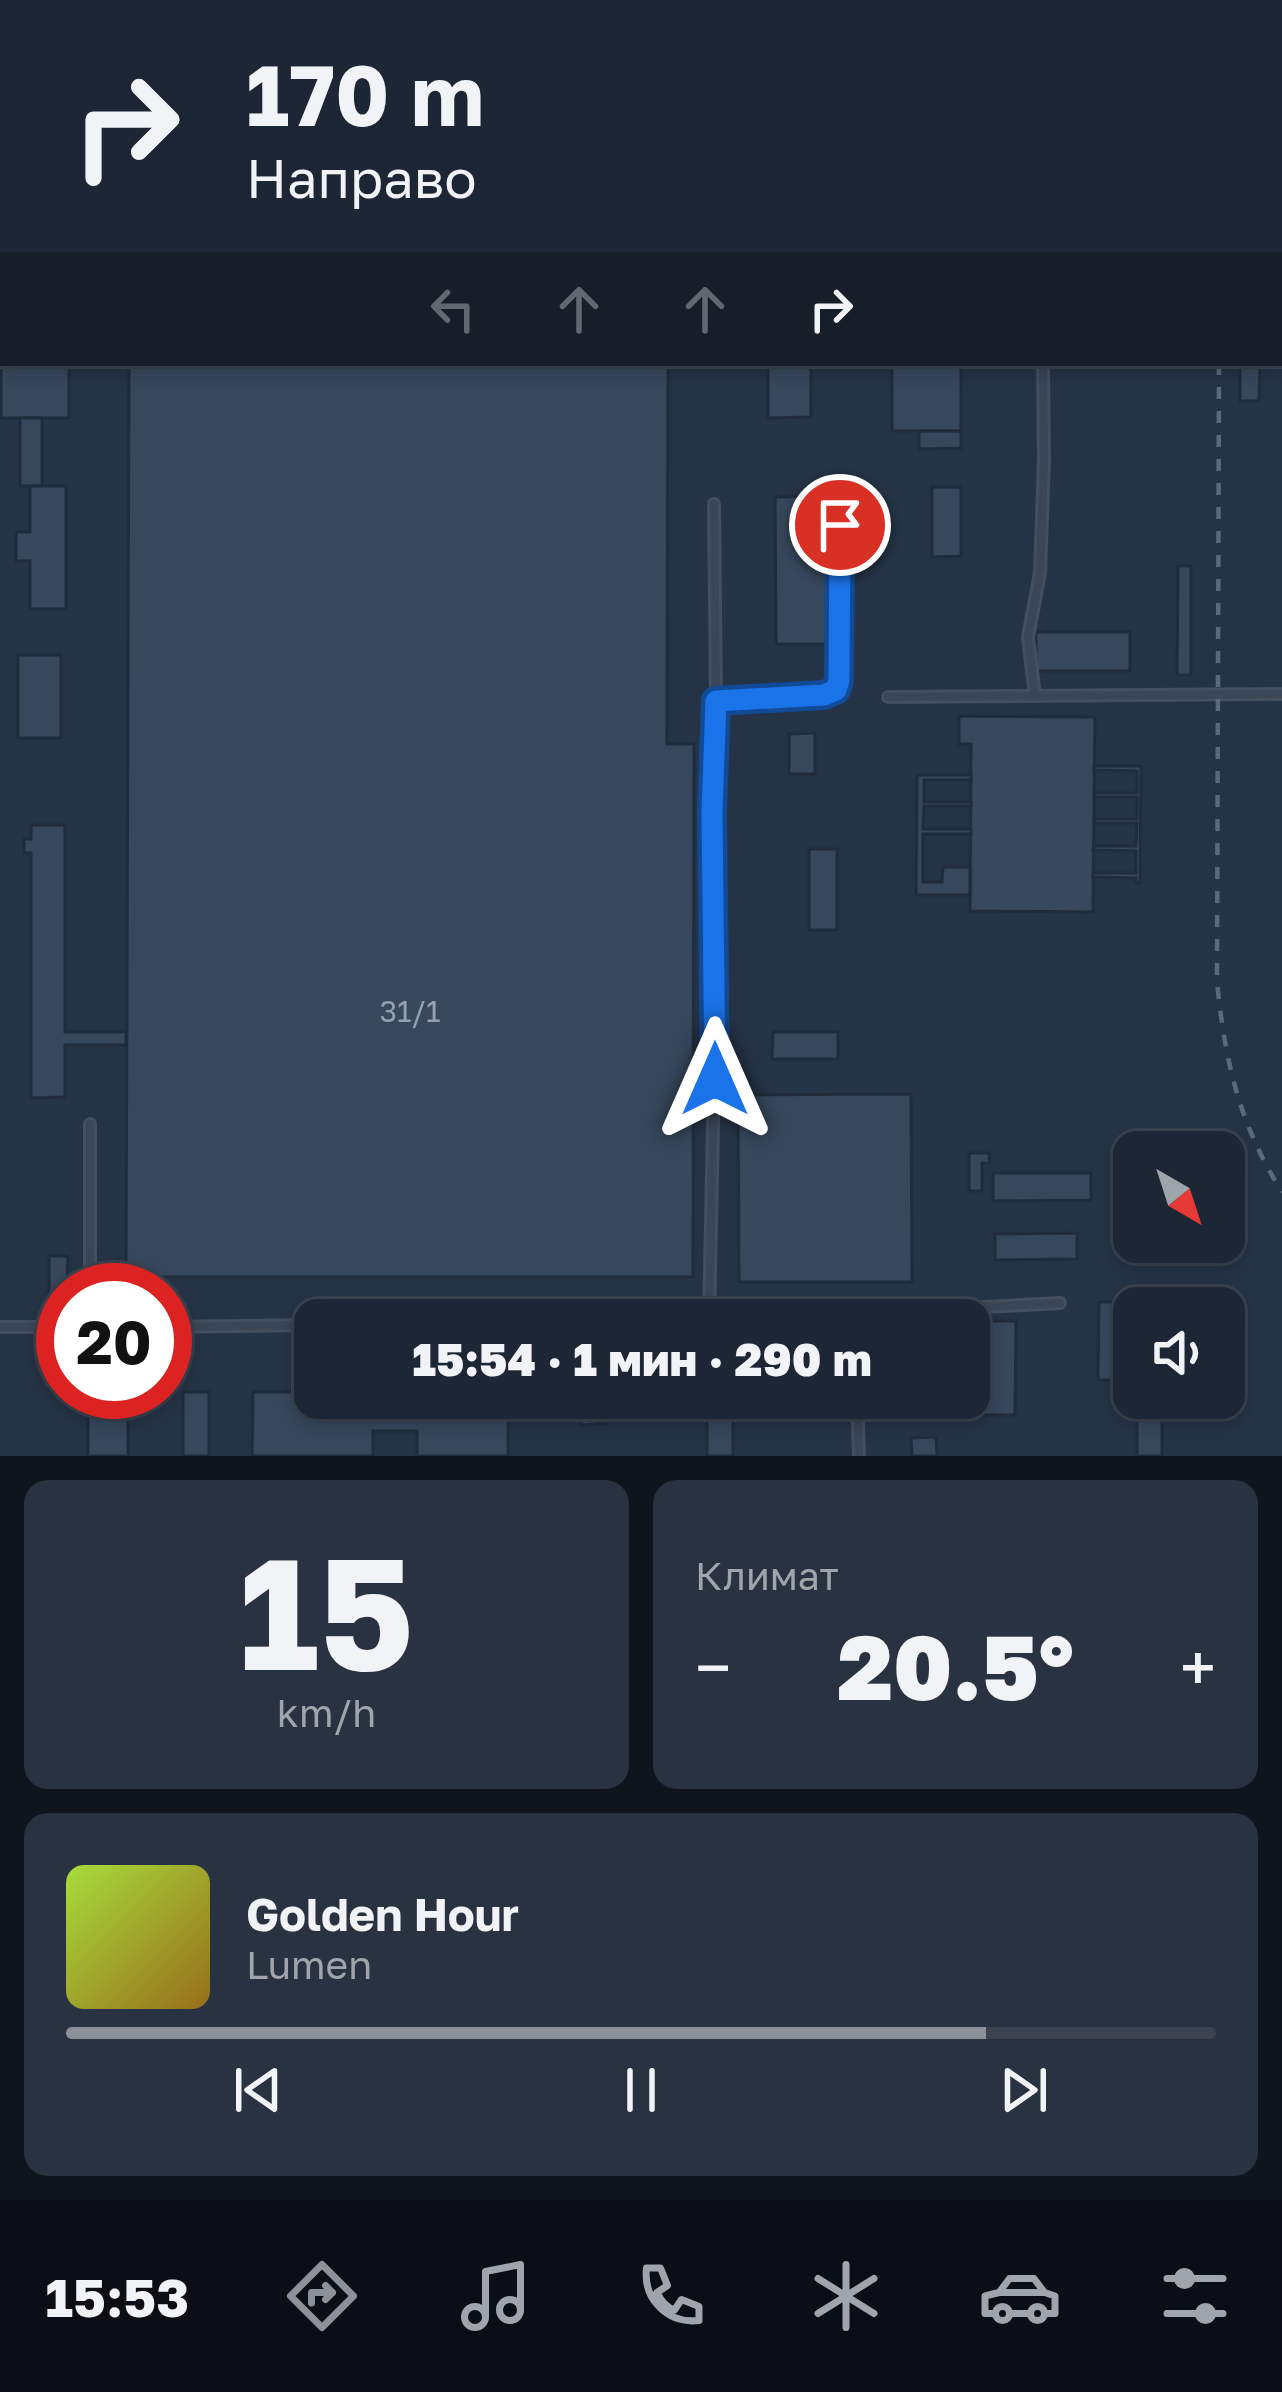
<!DOCTYPE html>
<html lang="ru">
<meta charset="utf-8">
<style>
:root{--surface:#1c2634;--page:#293240;--text:#f1f3f6;--muted:#a0a5ac;--line:#3a434f;--accent:#8c9099}
body{margin:0;font-family:"Golos Text",sans-serif;background:var(--page);color:var(--text);height:100vh;display:flex;flex-direction:column;font-size:45px;white-space:nowrap}
*{box-sizing:border-box;margin:0}
p{font-size:39px;color:var(--muted)}
.icon{flex:none;width:66px;height:66px;fill:none;stroke:currentColor;stroke-width:2;stroke-linecap:round;stroke-linejoin:round}
.map{position:relative;height:1456px;overflow:hidden}
.drawer{display:flex;flex-direction:column;gap:24px;padding:24px;background:#0f151d;flex:1}
.drawer>*{flex:none}
.hud{position:absolute;left:0px;top:0px;width:1284px;height:366px;box-shadow:0 6px 18px #0003,0 0 0 3px var(--line);background:#1c2634;color:var(--text);overflow:hidden}
.needle{width:78px;rotate:141deg}
.controls{position:absolute;left:1113px;top:1131px;display:grid;gap:24px}
.controls a{display:grid;place-items:center;width:132px;height:132px;border-radius:24px;background:var(--surface);box-shadow:0 6px 18px #0003,0 0 0 3px var(--line);font-size:60px}
.speed{position:absolute;left:36px;top:1263px;display:flex;gap:24px;font-size:60px;font-weight:700;text-align:center}
.speed>*{display:grid;place-content:center;width:156px;height:156px;border-radius:50%;background:var(--surface);box-shadow:0 6px 18px #0003,0 0 0 3px var(--line);line-height:1}
.speed .limit{border:18px solid #d22;background:#fff;color:#111}
.pin{position:absolute;display:grid;place-items:center;width:102px;height:102px;color:#fff;margin:-51px;border:6px solid #fff;border-radius:50%;box-shadow:0 3px 12px #0007}
.me{position:absolute;width:132px;margin:-66px;rotate:0deg;stroke-linejoin:round;filter:drop-shadow(0 0 9px #0008)}
.turn{display:flex;align-items:center;gap:42px;height:252px;padding:0 48px;font-size:54px}
.turn .icon{width:156px;height:156px;stroke-width:2.5}
.turn b{display:block;font-size:84px;line-height:102px}
.lanes{display:flex;align-items:center;height:114px;padding:0 48px;background:#0003;justify-content:center;gap:60px;direction:ltr}
.lanes .off{opacity:.35}
.big{font-size:90px;font-weight:800;line-height:1.1}
.drawer .card{flex:1;display:flex;flex-direction:column;justify-content:center;gap:18px;min-width:0;padding:0 42px;border-radius:24px;background:var(--page)}
.drawer .dial{align-items:center;gap:0}
.dial b{font-size:156px;line-height:1}
.song{display:flex;align-items:center;gap:36px}
.cover{width:144px;height:144px;border-radius:18px;background:linear-gradient(135deg,hsl(80 70% 55%),hsl(40 70% 35%))}
.played{height:12px;border-radius:6px;background:linear-gradient(90deg,var(--accent) 80%,var(--line) 80%)}
.keys{display:flex;justify-content:space-around;direction:ltr}
.heat{display:flex;justify-content:space-between;align-items:center;font-size:66px;direction:ltr}
.drawer .tiles{flex:1;display:grid;gap:24px;grid-template-columns:1fr 1fr}
.card:last-child{grid-column:span 2}
.trip{position:absolute;left:294px;top:1299px;width:696px;height:120px;border-radius:24px;background:var(--surface);box-shadow:0 6px 18px #0003,0 0 0 3px var(--line);font-weight:800;line-height:120px;text-align:center}
.tab-bar{display:flex;height:192px;justify-content:space-around;align-items:center;background:#0b0f15;color:var(--muted)}
.tab-bar .icon{width:84px;height:84px}
.tab-bar .active{color:var(--accent)}
.tab-bar b{font-size:54px;color:var(--text)}
.map>svg:first-child{display:block}
</style>
<div class="map">
<svg width="1282" height="1456" viewBox="0 0 1282 1456">
<rect width="100%" height="100%" fill="#253346"/>
<g fill="#37475c" stroke="#202c3c" stroke-width="3">
<rect x="129" y="0" width="540" height="3"/>
<polygon points="1,334 3,363 69,363 69,418 1,418"/>
<polygon points="129,363 668,363 667,744 694,744 693,1277 126,1277"/>
<polygon points="768,363 811,363 811,417 768,418"/>
<rect x="892" y="363" width="69" height="68"/>
<polygon points="1240,367 1260,367 1259,401 1240,401"/>
<rect x="20" y="418" width="22" height="68"/>
<polygon points="919,431 961,431 961,448 919,449"/>
<polygon points="30,486 66,486 66,609 30,609 30,561 16,561 16,532 30,532"/>
<polygon points="932,487 961,487 961,556 932,557"/>
<polygon points="827,496 828,644 776,644 775,497"/>
<polygon points="1178,566 1191,566 1191,675 1177,675"/>
<rect x="1036" y="632" width="94" height="39"/>
<rect x="18" y="655" width="43" height="83"/>
<polygon points="959,716 1095,717 1093,912 970,911 971,744 959,744"/>
<polygon points="815,733 815,774 789,774 789,734"/>
<polygon points="1094,766 1141,766 1140,883 1136,883 1136,878 1093,877 1093,873 1136,873 1136,851 1093,850 1094,846 1136,846 1137,823 1094,823 1094,819 1137,819 1137,797 1094,797 1094,793 1137,793 1137,771 1094,770"/>
<polygon points="917,775 971,775 971,780 924,780 924,802 971,802 971,806 924,806 923,829 971,829 971,834 923,834 923,882 942,882 943,867 970,867 970,895 916,895"/>
<polygon points="31,825 65,825 65,1032 126,1032 126,1045 65,1045 65,1097 31,1098 31,853 24,853 24,839 31,839"/>
<rect x="809" y="849" width="28" height="81"/>
<polygon points="773,1032 838,1032 838,1059 772,1059"/>
<polygon points="911,1094 912,1282 739,1282 738,1095"/>
<polygon points="969,1153 989,1153 990,1163 982,1163 982,1191 969,1191"/>
<polygon points="993,1173 1091,1173 1091,1200 993,1201"/>
<polygon points="1077,1233 1077,1259 995,1260 995,1234"/>
<polygon points="49,1256 68,1256 67,1290 63,1290 63,1307 49,1306"/>
<polygon points="1099,1302 1140,1302 1140,1308 1134,1308 1134,1380 1098,1380"/>
<polygon points="970,1321 1016,1321 1015,1415 970,1415"/>
<rect x="88" y="1392" width="40" height="64"/>
<rect x="183" y="1392" width="26" height="64"/>
<polygon points="253,1392 315,1392 315,1398 508,1398 508,1456 417,1456 417,1431 373,1431 373,1456 252,1456"/>
<polygon points="579,1398 606,1398 608,1423 581,1425"/>
<rect x="707" y="1398" width="26" height="58"/>
<polygon points="1162,1418 1162,1456 1137,1456 1137,1419"/>
<polygon points="936,1437 937,1456 912,1456 911,1438"/>
</g>
<g fill="none" stroke-linecap="round" stroke-linejoin="round">
<g stroke="#434e5e" stroke-width="14">
<g id="lane">
<polyline points="988,3 988,0"/>
<polyline points="0,50 3,50"/>
<polyline points="1035,696 1028,637 1040,573 1044,461 1043,363"/>
<polyline points="888,697 1282,694"/>
<polyline points="716,701 824,696 836,690 839,680 840,525"/>
<polyline points="90,1290 90,1124"/>
<polyline points="709,1320 714,1079 713,811 716,701 714,504"/>
<polyline points="744,1320 1060,1303"/>
<polyline points="0,1327 63,1327"/>
<polyline points="165,1327 315,1325"/>
<polyline points="857,1398 859,1456"/>
</g>
</g>
<use href="#lane" stroke="#3a4555" stroke-width="8"/>
<g stroke="#5c697c" stroke-width="4.5" stroke-dasharray="12 12" stroke-linecap="butt">
<polyline points="1205,0 1205,3"/>
<polyline points="758,3 758,0"/>
<path d="M 1219,363 L 1217,982 C 1225,1061 1239,1124 1282,1192"/>
<polyline points="757,369 757,363"/>
</g>
</g>
<g fill="none" stroke-linecap="round" stroke-linejoin="round">
<g stroke="#114b97" stroke-width="30">
<polyline id="route" points="715,1079 712,812 716,701 824,695 836,690 839,680 840,525"/>
</g>
<use href="#route" stroke="#1a73e8" stroke-width="21"/>
</g>
<g text-anchor="middle" dominant-baseline="central" stroke-width="12" stroke-linejoin="round" paint-order="stroke">
<g font-size="30" fill="#96a0b0">
<text x="410" y="1011">31/1</text>
</g>
</g>
</svg>
<div class="controls">
<a><svg class="needle" viewBox="-14 -14 28 28"><path d="M0-13l5 13h-10z" fill="#e53935"/><path d="M0 13l5-13h-10z" fill="#a0a5ac"/></svg></a>
<a><svg class="icon" aria-label="sound" viewBox="0 0 24 24"><path d="M4 9h4l5-4v14l-5-4H4zM17 9q2 3 0 6"/></svg></a>
</div>
<div class="speed"><div class="limit">20</div></div>
<div class="pin" style="left:840px;top:525px;background:#d93025"><svg class="icon" aria-label="arrive" viewBox="0 0 24 24"><path d="M6 21V4h12l-3 4 3 4H6"/></svg></div>
<svg class="me" style="left:715px;top:1079px" viewBox="-20 -20 40 40"><path d="M0-17L14 15 0 8-14 15z" fill="#1a73e8" stroke="#fff" stroke-width="4"/></svg>
<div class="trip">15:54 · 1 мин · 290 m</div>
<div class="hud">
<div class="turn"><svg class="icon" aria-label="right" viewBox="0 0 24 24"><path d="M7 20v-9h11M14 6l5 5-5 5"/></svg><div><b>170 m</b>Направо</div></div>
<div class="lanes"><svg class="icon off" aria-label="left" viewBox="0 0 24 24"><path d="M17 20v-9H6M10 6l-5 5 5 5"/></svg><svg class="icon off" aria-label="ahead" viewBox="0 0 24 24"><path d="M12 20V5M6 11l6-6 6 6"/></svg><svg class="icon off" aria-label="ahead" viewBox="0 0 24 24"><path d="M12 20V5M6 11l6-6 6 6"/></svg><svg class="icon" aria-label="right" viewBox="0 0 24 24"><path d="M7 20v-9h11M14 6l5 5-5 5"/></svg></div>
</div>
</div>
<section class="drawer">
<div class="tiles">
<div class="card dial"><b>15</b><p>km/h</p></div>
<div class="card"><p>Климат</p>
<div class="heat"><a>−</a><b class="big">20.5°</b><a>+</a></div>
</div>
<div class="card">
<div class="song"><i class="cover"></i><div><b>Golden Hour</b><p>Lumen</p></div></div>
<div class="played"></div>
<div class="keys"><svg class="icon" aria-label="previous" viewBox="0 0 24 24"><path d="M18 5L8 12l10 7zM5 5v14"/></svg><svg class="icon" aria-label="pause" viewBox="0 0 24 24"><path d="M8 5v14M16 5v14"/></svg><svg class="icon" aria-label="next" viewBox="0 0 24 24"><path d="M6 5l10 7-10 7zM19 5v14"/></svg></div>
</div>
</div>
</section>
<nav class="tab-bar">
<b>15:53</b>
<svg class="icon active" aria-label="directions" viewBox="0 0 24 24"><path d="M12 3l9 9-9 9-9-9zM9 14v-3h6M13 9l2 2-2 2"/></svg>
<svg class="icon" aria-label="music" viewBox="0 0 24 24"><path d="M9 18V5l10-2v13"/><circle cx="6" cy="18" r="3"/><circle cx="16" cy="16" r="3"/></svg>
<svg class="icon" aria-label="phone" viewBox="0 0 24 24"><path d="M5 4h4l2 5-3 2q2 4 5 5l2-3 5 2v4C11 20 4 13 5 4z"/></svg>
<svg class="icon" aria-label="climate" viewBox="0 0 24 24"><path d="M12 3v18M4 7l16 10M4 17L20 7"/></svg>
<svg class="icon" aria-label="car" viewBox="0 0 24 24"><path d="M5 17H2v-5l4-1 3-4h7l3 4 3 1v5h-3M9 17h6M6 11h13"/><circle cx="7" cy="17" r="2"/><circle cx="17" cy="17" r="2"/></svg>
<svg class="icon" aria-label="filters" viewBox="0 0 24 24"><path d="M4 7h16M4 17h16"/><circle cx="9" cy="7" r="2"/><circle cx="15" cy="17" r="2"/></svg>
</nav>
